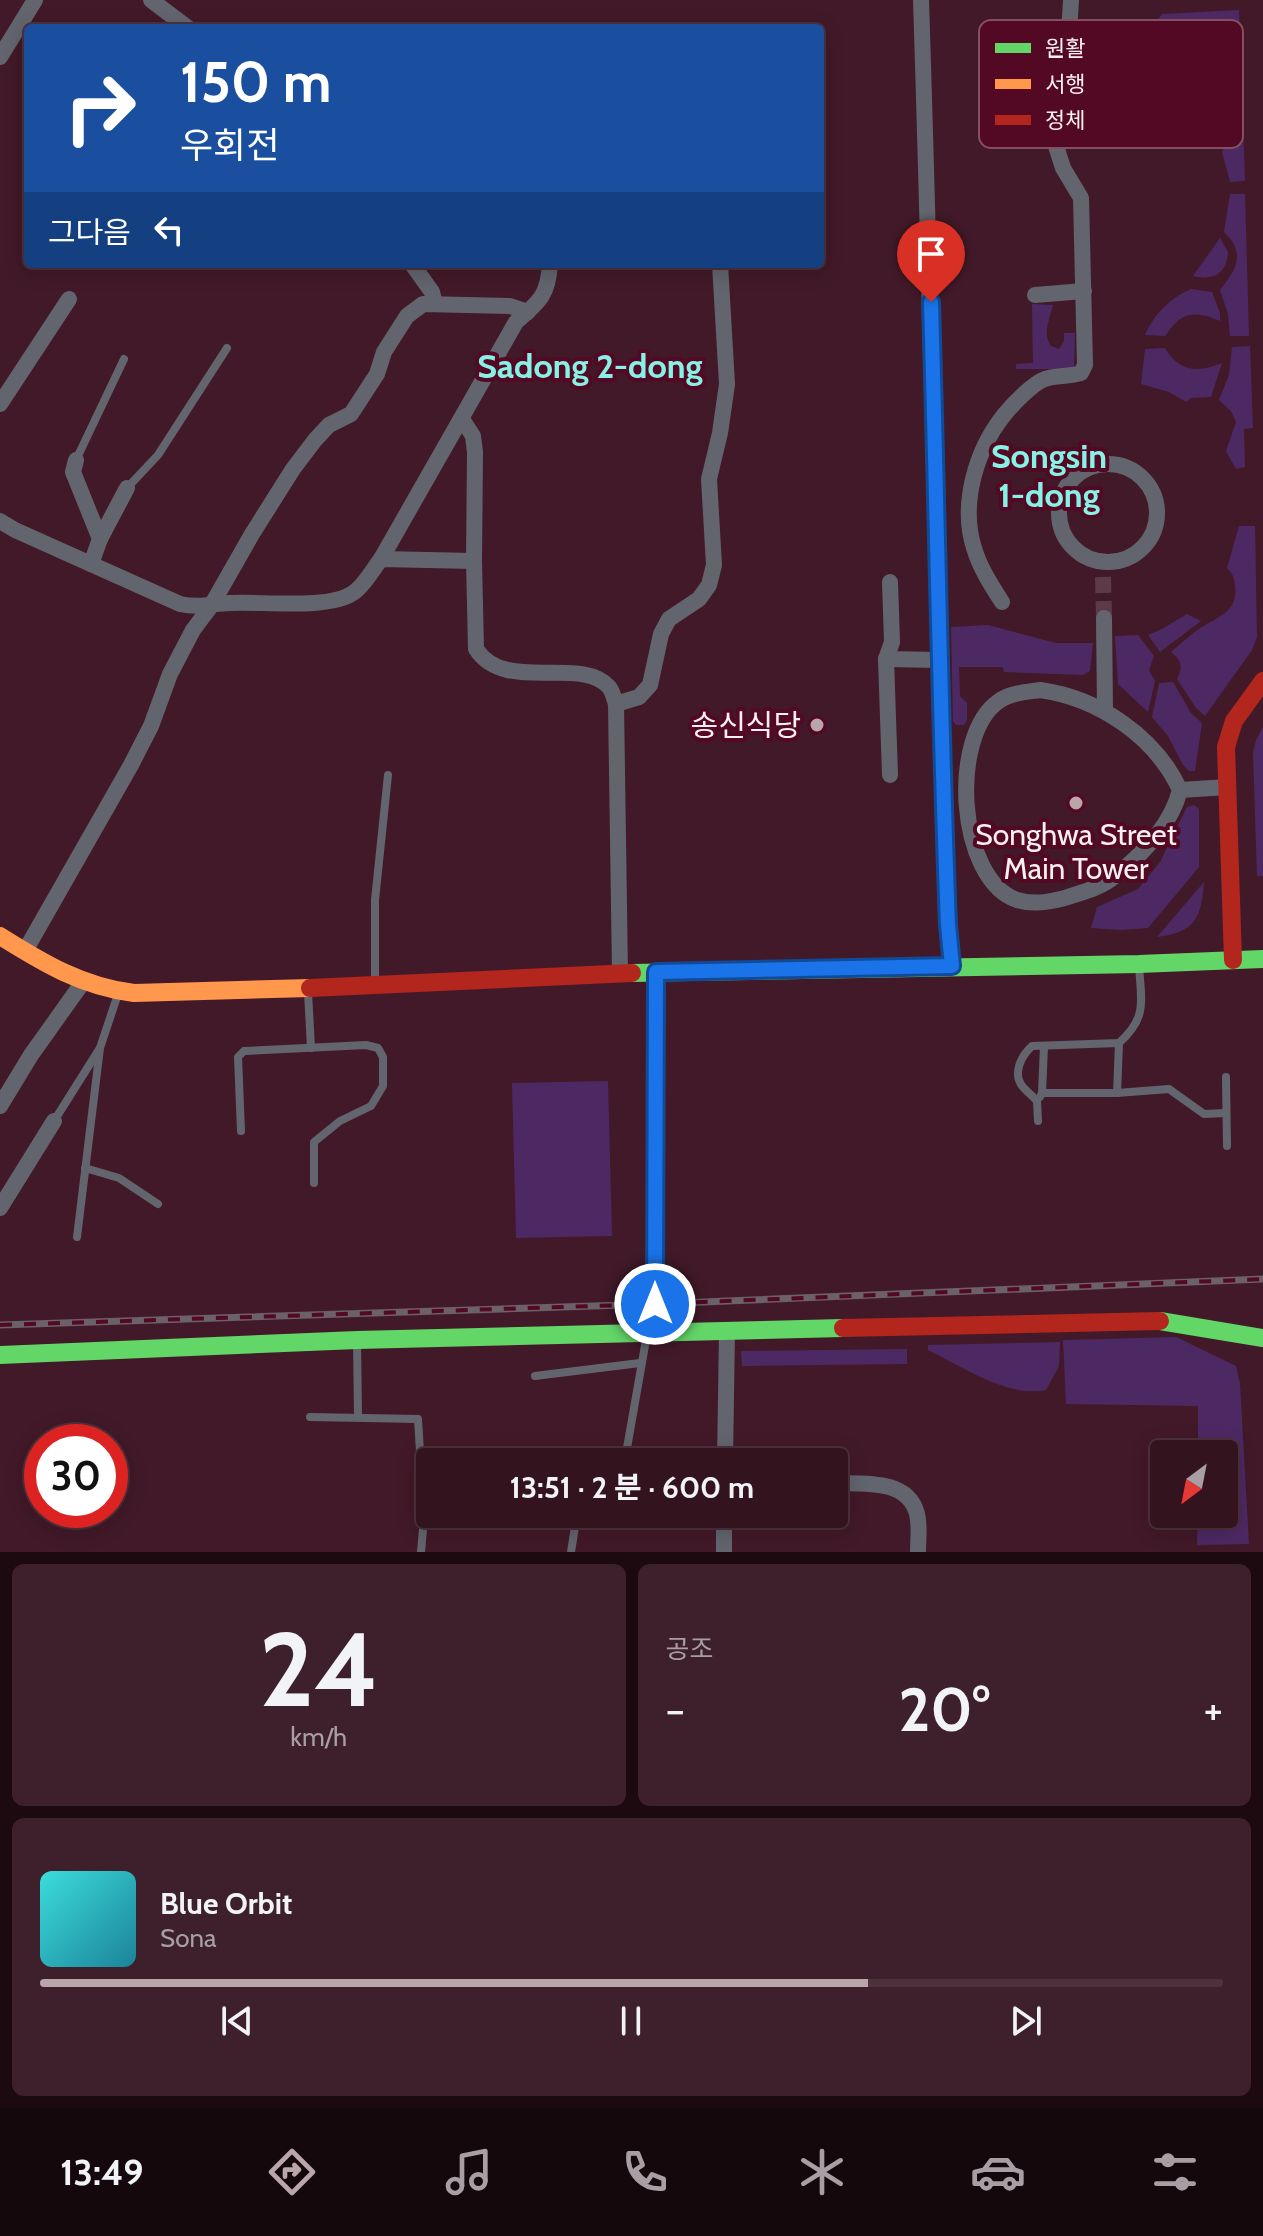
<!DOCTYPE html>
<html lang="ko">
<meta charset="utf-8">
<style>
:root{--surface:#32131e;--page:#3d202b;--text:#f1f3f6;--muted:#a89ea4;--line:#4d323c;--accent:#baa5ab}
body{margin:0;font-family:Cabin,"Noto Sans KR",sans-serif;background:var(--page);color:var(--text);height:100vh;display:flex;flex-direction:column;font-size:30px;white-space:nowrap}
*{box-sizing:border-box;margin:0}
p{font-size:26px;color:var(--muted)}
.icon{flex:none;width:44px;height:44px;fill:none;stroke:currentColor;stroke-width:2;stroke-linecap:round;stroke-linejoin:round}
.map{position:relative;height:1552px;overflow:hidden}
.drawer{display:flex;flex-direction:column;gap:12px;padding:12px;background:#1c0a10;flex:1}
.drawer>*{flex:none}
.banner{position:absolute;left:24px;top:24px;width:800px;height:244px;border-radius:8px;box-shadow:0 4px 20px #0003,0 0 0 2px var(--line);background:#1a4fa0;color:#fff;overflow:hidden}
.needle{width:52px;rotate:212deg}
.buttons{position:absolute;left:1150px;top:1440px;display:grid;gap:16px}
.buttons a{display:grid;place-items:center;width:88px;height:88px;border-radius:8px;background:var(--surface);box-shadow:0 4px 20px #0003,0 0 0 2px var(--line);font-size:40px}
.speed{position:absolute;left:24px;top:1424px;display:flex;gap:16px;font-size:40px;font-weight:700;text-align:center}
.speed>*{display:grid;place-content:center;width:104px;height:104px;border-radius:50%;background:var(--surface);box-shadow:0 4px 20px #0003,0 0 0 2px var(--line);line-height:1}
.speed .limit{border:12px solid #d22;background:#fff;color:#111}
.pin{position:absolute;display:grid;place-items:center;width:68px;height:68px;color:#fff;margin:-82px -34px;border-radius:50% 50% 50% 0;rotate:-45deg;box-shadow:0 0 8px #0007}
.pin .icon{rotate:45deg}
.me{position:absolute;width:88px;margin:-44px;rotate:0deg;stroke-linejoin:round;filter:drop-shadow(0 0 6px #0008)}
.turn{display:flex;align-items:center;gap:28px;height:168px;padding:0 24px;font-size:36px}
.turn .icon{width:104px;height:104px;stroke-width:2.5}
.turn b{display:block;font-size:56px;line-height:68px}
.then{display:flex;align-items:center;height:76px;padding:0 24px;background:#0003;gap:16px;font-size:30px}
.big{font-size:60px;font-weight:700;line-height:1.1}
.drawer .widget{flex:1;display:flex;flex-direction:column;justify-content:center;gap:12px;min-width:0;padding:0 28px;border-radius:12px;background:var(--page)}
.drawer .dial{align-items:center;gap:0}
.dial b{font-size:104px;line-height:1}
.song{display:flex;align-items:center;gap:24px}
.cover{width:96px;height:96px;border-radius:12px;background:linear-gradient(135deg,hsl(180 70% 55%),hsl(190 70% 35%))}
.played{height:8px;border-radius:4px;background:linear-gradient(90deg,var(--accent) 70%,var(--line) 70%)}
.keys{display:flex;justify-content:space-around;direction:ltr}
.heat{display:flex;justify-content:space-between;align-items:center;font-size:44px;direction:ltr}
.drawer .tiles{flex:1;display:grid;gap:12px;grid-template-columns:1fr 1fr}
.widget:last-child{grid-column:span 2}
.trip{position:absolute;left:416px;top:1448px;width:432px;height:80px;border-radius:8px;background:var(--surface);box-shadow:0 4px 20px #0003,0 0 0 2px var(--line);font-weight:700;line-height:80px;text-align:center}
.dock{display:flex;height:128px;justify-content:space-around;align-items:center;background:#14080c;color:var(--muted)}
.dock .icon{width:56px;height:56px}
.dock .on{color:var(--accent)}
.dock b{font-size:36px;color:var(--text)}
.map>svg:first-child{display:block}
</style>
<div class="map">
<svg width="1263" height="1552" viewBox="0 0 1263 1552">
<rect width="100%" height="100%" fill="#421928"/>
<g fill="#4d2964">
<path d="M 1239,10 L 1245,181 L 1230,182 L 1222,152 C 1225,146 1230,140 1232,134 C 1242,104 1211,90 1187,93 L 1170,118 C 1145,107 1133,112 1112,128 C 1106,77 1134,53 1162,14 Z"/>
<path d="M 1230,194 L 1245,194 L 1249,336 L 1230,336 L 1228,314 L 1220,290 C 1237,269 1246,253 1224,232 Z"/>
<path d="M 1220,238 L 1228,252 C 1227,273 1214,281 1193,276 Z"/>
<path d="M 1191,289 L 1212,292 L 1220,313 L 1220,321 C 1194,310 1181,312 1165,336 L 1145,335 C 1154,314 1170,298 1191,289 Z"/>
<path d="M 1032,304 L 1053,305 C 1050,319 1042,333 1051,346 L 1059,349 L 1064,341 L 1064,333 L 1075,333 L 1074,369 L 1016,369 L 1016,364 L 1033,363 Z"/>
<polygon points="1250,346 1253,428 1244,429 1245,467 1236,469 1226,451 1236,422 1231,411 1219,400 1229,375 1232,347"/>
<path d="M 1165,348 C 1179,372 1198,373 1222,363 L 1211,397 L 1191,398 L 1186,402 L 1169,392 L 1141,384 L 1145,349 Z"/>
<path d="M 1239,526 L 1255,526 L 1257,637 L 1252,650 L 1205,716 L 1196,708 L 1177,679 C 1183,667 1182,661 1171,652 C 1179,645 1187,638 1196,631 C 1215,617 1239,614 1235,585 C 1234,577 1233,574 1227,568 Z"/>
<polygon points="1187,614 1201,621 1160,652 1148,635 1162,629"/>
<polygon points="988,625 1056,643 1093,643 1090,671 1083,675 1004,672 1003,667 959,667 960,696 967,703 967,720 964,725 956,725 953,721 951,627"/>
<polygon points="1138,635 1154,656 1149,670 1155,681 1148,712 1118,684 1115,636"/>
<polygon points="1173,682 1191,713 1202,723 1195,771 1189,771 1183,765 1168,736 1152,717 1159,683"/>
<polygon points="1263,727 1263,876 1257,876 1253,753 1256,740"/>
<polygon points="1194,805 1199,809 1199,867 1148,928 1121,930 1091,928 1097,907 1138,889 1160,862 1187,807"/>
<path d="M 1204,882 C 1201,919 1195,932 1157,937 Z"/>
<polygon points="608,1081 612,1236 516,1238 512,1083"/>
<polygon points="1176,1337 1236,1366 1240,1384 1249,1544 1197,1545 1198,1514 1224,1514 1224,1454 1198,1454 1198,1406 1066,1404 1063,1340"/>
<path d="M 1060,1342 L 1059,1366 L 1046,1390 C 1008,1398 963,1367 928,1350 L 928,1345 Z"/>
<polygon points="907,1349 907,1364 742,1366 741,1351"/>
</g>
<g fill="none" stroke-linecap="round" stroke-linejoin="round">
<polyline stroke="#5e3946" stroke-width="16" stroke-dasharray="16 8" stroke-linecap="butt" points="1103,577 1104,618"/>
<g stroke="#63656e" stroke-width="8">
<polyline points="76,460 124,359"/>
<polyline points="127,488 158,455 227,348"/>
<polyline points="375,985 375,900 388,775"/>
<polyline points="308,992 311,1048"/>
<polyline points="1226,1077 1227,1146"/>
<polyline points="1042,1093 1117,1093 1119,1043"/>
<polyline points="1117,1093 1169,1089 1204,1114 1226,1113"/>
<polyline points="1040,1097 1042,1093 1044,1046"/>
<polyline points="54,1121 100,1048 118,994"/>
<path d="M 1038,1121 L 1037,1101 C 1033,1096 1027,1092 1023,1087 C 1012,1074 1021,1056 1032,1046 L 1119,1043 C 1148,1017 1141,1001 1139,965"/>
<polyline points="241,1131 238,1057 244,1051 366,1045 378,1048 383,1057 383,1086 371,1106 340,1121 314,1142 314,1183"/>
<polyline points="85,1168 119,1178 158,1204"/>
<polyline points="77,1237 100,1048"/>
<polyline points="357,1341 358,1416"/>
<polyline points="535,1376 640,1363"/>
<polyline points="310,1417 418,1419 424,1518 421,1552"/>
<polyline points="620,1462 627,1448 647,1334"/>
<polyline points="571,1552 577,1514"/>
</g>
<g stroke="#63656e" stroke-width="16">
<polyline points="151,0 188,28"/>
<path d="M 921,0 C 931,308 936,617 948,925 L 952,966"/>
<polyline points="0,57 35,0"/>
<polyline points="412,264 432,292 435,304"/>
<polyline points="1035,295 1084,291"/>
<polyline points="0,404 69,299"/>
<path d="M 462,419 L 473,436 L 475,452 L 474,561 L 476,649 C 505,694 581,655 609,687 C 613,692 614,699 616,704"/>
<polyline points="76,460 73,472 100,539"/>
<circle cx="1108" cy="513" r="49"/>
<path d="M 0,521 L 15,530 L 180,604 C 198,608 211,604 229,603 C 261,601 328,610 353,593 C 364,586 373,569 381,559 L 474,561"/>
<path d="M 381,559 L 516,322 C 539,302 548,296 550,264"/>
<polyline points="91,564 100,539 127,488"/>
<path d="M 1002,602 C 991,585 980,568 974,548 C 960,504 976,450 1004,415 C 1012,405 1033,383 1045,379 C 1055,375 1069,377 1081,373 L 1085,365 L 1081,198 L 1063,168 L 1049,124 L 1055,83 L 1069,33 L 1071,0"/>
<polyline points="1104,618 1105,711"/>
<polyline points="886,659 938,660"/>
<path d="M 1040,690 C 1098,698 1155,736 1180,790 C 1171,825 1143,854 1115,876 C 1101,888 1083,892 1065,898 C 1049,902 1033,905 1017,900 C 957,879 949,735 999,701 C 1010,693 1027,692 1040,690 Z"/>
<polyline points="890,775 886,659 892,642 890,582"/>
<polyline points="1180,790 1228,787"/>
<polyline points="25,951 131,765 151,726 170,674 193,630 211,606 252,534 293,469 315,440 329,425 351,414 377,374 384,352 407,316 423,304 510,306 528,312"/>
<polyline points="620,974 616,704 639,697 650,685 661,634 669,619 699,599 709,585 714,565 709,479 720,433 727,384 720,264"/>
<polyline points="0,1106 31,1055 83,982"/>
<polyline points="0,1208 54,1121"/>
<polyline points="655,1332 656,972"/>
<polyline points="725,1462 727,1330"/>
<path d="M 834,1483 C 862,1484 908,1478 917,1514 C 920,1525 918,1540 918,1552"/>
<polyline points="724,1552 724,1514"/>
</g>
<g stroke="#63d668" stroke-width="18">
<polyline points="632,973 1139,964 1263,959"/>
<polyline points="1160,1321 1263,1338"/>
<polyline points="0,1355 357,1340 843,1328"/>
</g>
<path stroke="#ff974d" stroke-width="18" d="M 0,936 C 43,963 83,987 134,993 L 310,988"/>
<g stroke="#b3261e" stroke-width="18">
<polyline points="1233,960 1226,747 1234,721 1263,681"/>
<polyline points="310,988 632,973"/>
<polyline points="843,1328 1160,1321"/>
</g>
<g stroke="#6c6069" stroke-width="7">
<polyline id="rail" points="0,1325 655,1304 1263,1279"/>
</g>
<use href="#rail" stroke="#530823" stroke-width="4" stroke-dasharray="12" stroke-linecap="butt"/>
</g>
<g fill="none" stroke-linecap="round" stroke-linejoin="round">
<g stroke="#114b97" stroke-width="20">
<path id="route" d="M 655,1304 L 656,972 L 952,966 L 948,925 C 940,717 937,510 931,302"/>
</g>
<use href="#route" stroke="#1a73e8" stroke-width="14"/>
</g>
<g fill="#baa5ab" stroke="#530823" stroke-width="3">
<circle cx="817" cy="725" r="8"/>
<circle cx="1076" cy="803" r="8"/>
</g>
<g text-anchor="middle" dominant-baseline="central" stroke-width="8" stroke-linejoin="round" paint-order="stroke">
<g font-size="30" fill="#faf0f2" stroke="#530823" text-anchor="end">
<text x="801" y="725">송신식당</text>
<text x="1076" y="834" text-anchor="middle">Songhwa Street<tspan x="1076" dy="34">Main Tower</tspan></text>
</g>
<g font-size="34" font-weight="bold" fill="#88f1e5" stroke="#530823">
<text x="590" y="366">Sadong 2-dong</text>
<text x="1049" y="456">Songsin<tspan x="1049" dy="39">1-dong</tspan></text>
</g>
</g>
<rect x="979" y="20" width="264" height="128" rx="12" fill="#530823" stroke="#854e61" stroke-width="2"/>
<rect x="995" y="43" width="36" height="10" fill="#63d668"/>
<rect x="995" y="79" width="36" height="10" fill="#ff974d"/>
<rect x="995" y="115" width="36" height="10" fill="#b3261e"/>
<g font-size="22" fill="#faf0f2">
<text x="1045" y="56">원활</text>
<text x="1045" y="92">서행</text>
<text x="1045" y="128">정체</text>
</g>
</svg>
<div class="buttons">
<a><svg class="needle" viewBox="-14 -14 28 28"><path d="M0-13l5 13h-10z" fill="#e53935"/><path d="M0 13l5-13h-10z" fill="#a89ea4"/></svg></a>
</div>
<div class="speed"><div class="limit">30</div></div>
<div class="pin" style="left:931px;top:302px;background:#d93025"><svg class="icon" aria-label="arrive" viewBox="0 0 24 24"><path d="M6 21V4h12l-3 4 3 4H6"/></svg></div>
<svg class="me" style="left:655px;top:1304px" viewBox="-20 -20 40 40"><circle r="17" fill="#1a73e8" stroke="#fff" stroke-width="3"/><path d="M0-11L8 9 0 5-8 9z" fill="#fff"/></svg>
<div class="trip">13:51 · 2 분 · 600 m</div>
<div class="banner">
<div class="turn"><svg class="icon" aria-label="right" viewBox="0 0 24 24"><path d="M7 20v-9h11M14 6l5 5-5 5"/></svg><div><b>150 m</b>우회전</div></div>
<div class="then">그다음<svg class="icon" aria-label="left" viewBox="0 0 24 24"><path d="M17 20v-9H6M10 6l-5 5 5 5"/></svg></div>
</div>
</div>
<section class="drawer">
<div class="tiles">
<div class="widget dial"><b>24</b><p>km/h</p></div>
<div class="widget"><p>공조</p>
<div class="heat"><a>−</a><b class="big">20°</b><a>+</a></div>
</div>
<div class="widget">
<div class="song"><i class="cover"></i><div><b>Blue Orbit</b><p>Sona</p></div></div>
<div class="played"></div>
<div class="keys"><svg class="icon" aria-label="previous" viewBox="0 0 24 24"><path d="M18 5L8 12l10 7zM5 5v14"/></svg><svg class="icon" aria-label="pause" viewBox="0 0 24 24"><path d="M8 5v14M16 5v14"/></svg><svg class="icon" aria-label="next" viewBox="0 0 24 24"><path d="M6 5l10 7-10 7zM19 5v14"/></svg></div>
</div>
</div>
</section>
<nav class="dock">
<b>13:49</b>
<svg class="icon on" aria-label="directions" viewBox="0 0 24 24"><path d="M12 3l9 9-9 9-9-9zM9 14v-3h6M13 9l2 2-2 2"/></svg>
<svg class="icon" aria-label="music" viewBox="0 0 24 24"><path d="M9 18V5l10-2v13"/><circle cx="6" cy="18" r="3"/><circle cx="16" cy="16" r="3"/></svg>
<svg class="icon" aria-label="phone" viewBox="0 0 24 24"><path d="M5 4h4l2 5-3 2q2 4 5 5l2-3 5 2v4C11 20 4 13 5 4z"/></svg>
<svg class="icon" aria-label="climate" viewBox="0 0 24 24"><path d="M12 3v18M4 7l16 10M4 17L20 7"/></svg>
<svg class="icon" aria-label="car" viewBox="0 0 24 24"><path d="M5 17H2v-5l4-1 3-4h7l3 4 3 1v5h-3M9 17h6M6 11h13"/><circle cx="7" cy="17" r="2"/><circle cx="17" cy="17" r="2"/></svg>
<svg class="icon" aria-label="filters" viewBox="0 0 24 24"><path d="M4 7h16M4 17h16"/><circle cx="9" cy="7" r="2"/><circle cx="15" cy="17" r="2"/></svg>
</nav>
